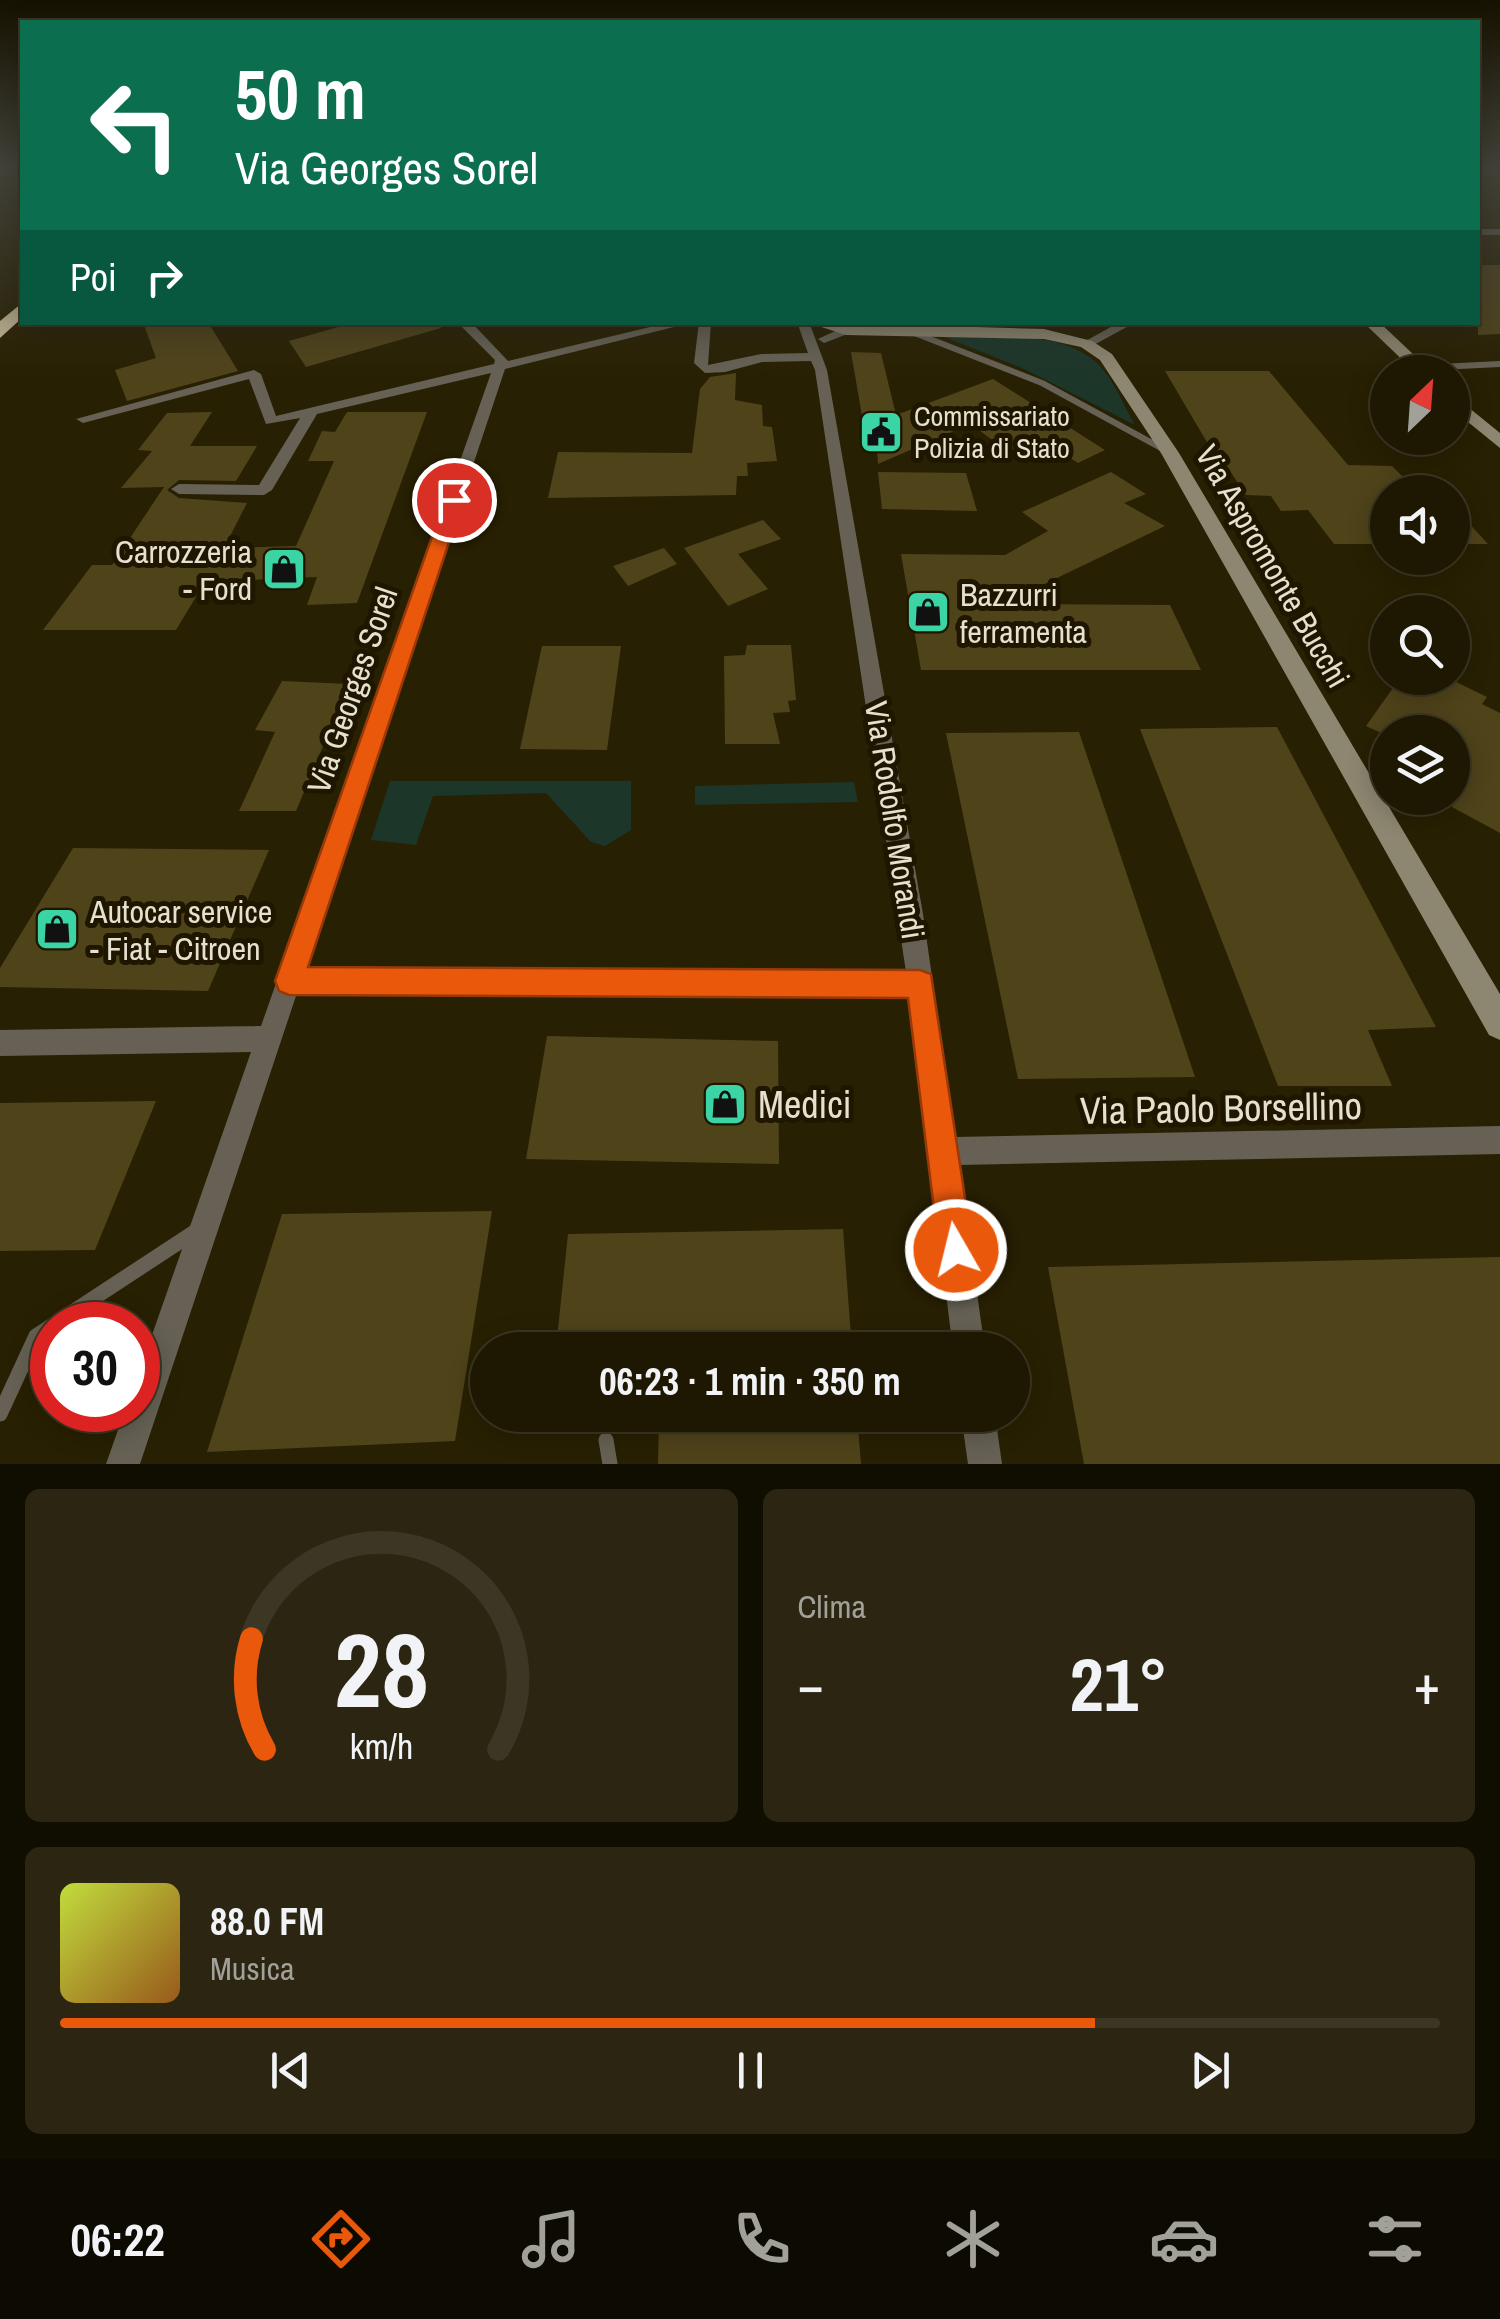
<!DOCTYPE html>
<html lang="it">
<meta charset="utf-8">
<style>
:root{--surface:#1e1802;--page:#2b2511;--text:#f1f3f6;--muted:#a1a099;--line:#3c3724;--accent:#ea580c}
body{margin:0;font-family:"Archivo Narrow",sans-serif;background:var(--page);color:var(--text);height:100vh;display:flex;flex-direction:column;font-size:38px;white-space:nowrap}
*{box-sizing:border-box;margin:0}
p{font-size:32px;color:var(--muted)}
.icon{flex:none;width:55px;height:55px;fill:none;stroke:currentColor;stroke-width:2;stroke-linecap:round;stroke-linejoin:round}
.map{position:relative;height:1464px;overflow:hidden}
.side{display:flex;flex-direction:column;gap:25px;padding:25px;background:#100d01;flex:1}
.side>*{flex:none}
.guide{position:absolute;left:20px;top:20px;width:1460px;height:305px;border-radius:0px;box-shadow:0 5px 25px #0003,0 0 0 2px var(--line);background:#0b6e4f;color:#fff;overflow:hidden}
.needle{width:65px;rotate:25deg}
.buttons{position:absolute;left:1370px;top:355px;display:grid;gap:20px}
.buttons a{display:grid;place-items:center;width:100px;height:100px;border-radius:50%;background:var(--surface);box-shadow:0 5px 25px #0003,0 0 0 2px var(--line);font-size:50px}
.speed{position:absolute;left:30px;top:1302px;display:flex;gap:20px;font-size:50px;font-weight:700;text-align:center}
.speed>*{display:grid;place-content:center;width:130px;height:130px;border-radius:50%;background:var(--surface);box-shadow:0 5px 25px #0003,0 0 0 2px var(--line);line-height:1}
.speed .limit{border:15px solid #d22;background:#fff;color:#111}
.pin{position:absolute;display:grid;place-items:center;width:85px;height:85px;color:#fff;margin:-42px;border:5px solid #fff;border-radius:50%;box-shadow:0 2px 10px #0007}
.me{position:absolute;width:110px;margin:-55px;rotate:352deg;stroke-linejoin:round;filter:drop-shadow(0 0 8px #0008)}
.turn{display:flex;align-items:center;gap:35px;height:210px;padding:0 50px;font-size:45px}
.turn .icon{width:130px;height:130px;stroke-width:2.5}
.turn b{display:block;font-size:70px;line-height:85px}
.then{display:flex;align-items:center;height:95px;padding:0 50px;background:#0003;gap:20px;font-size:38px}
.big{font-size:75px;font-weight:800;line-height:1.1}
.side .card{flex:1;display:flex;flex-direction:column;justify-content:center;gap:15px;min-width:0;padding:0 35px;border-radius:15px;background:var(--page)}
.side .dial{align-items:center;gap:0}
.dial svg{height:260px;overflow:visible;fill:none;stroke:var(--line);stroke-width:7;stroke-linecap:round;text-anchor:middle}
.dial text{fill:var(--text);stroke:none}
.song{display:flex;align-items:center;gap:30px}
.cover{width:120px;height:120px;border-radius:15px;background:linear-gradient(135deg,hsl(70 70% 55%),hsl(30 70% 35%))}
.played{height:10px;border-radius:5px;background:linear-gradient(90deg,var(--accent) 75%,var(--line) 75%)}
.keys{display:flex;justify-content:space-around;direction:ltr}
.heat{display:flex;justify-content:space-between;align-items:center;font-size:55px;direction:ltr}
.side .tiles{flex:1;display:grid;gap:25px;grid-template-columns:1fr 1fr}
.card:last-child{grid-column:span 2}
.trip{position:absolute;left:470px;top:1332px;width:560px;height:100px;border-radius:50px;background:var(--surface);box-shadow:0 5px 25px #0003,0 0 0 2px var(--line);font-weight:800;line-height:100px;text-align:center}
.dock{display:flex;height:160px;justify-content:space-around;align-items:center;background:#0c0a01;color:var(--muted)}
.dock .icon{width:70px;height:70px}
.dock .current{color:var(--accent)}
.dock b{font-size:45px;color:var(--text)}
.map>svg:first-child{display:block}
</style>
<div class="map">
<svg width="1500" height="1464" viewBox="0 0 1500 1464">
<rect width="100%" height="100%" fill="#282002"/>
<g fill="#1c362a">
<path d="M 942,336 C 990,338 1058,328 1097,363 C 1113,378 1124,406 1135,425 L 1024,369 Z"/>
<polygon points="390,781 631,781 631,830 605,846 591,842 546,793 433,796 416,845 371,840"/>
<polygon points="854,782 858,802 695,805 695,786"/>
</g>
<g fill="#4f431a">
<polygon points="1478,265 1500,265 1500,334 1478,335"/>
<polygon points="143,322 208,322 238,371 127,401 115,370 156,358"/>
<polygon points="356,322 440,322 441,328 306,367 289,341"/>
<polygon points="851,352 881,353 896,415 993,379 1105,450 1078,463 1048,444 1016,457 947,407 954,431 878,464 877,451 868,451"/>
<polygon points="1165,371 1269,371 1348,465 1392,466 1418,492 1388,492 1388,544 1334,544 1308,510 1281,511 1271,496 1246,495 1212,444 1208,444"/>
<polygon points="736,373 735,400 762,405 763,426 772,427 777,461 747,463 748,476 737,476 736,495 548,498 558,452 692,453 700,389 710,377"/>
<polygon points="212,412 190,446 257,446 236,481 179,480 167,490 179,498 247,503 224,548 296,546 334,461 308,461 322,431 335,432 347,412 427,412 357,603 307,605 317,577 205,582 176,630 43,630 92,565 112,565 164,487 121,488 152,451 138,450 167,413"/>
<polygon points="878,472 966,473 977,511 882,509"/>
<polygon points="1111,472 1146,494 1124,503 1165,526 1003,604 1170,605 1201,670 921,670 901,554 1005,555 1048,531 1022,512"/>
<polygon points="1452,505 1488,544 1452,544"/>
<polygon points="763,520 781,539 738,554 768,589 728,606 684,548"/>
<polygon points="664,548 677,564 628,586 613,566"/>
<polygon points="747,645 791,645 796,700 788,701 790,712 773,713 780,744 725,744 724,656 745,655"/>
<polygon points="542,646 621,646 607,750 520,749"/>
<polygon points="1400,678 1448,678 1487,697 1482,704 1500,713 1500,833 1452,807 1452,732 1379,732 1366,726"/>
<polygon points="282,681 349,684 296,811 239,811 275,732 255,730"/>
<polygon points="1277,727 1436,1027 1368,1030 1392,1086 1278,1086 1140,729"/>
<polygon points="1079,732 1195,1077 1018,1079 946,733"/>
<polygon points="73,848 269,850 208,991 0,987 0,968"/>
<polygon points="547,1036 778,1041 779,1164 526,1159"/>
<polygon points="156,1101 95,1250 0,1251 0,1103"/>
<polygon points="492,1211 455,1441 207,1452 282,1214"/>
<polygon points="843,1229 852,1350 556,1348 568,1234"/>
<polygon points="1500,1257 1500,1464 1084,1464 1048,1267"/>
<polygon points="659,1415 857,1415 861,1464 658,1464"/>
</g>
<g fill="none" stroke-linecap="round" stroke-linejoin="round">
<g stroke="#666154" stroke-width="6">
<polyline points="912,332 1042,383 1163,449"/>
<polyline points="1419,368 1500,364"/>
</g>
<g stroke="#666154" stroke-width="15">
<polyline points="0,1414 36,1336 196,1231"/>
<polyline points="606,1440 610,1464"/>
</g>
<g fill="#666154" fill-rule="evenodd">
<rect x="1478" y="229" width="22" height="6"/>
<polygon points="457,322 471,322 508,361 671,322 694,322 505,369 305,969 906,972 815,370 811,361 762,362 725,372 705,373 694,363 699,322 711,322 708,365 761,354 808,353 797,322 809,322 827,370 923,914 955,1137 1500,1126 1500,1154 959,1165 985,1350 953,1350 909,996 297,993 140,1464 106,1464 125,1410 138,1410 138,1375 251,1052 0,1056 0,1030 261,1026 491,373 317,414 272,490 264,495 179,494 171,489 179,484 259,485 300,418 266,424 249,379 83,423 76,419 254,370 261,374 276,416 494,364 495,360"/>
<polygon points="1120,322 1136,322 1090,347 1080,344"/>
<polygon points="846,326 850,327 850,333 824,343 818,339"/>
<polygon points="961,1415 995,1415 1002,1464 968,1464"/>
</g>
<g fill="#8d8670" fill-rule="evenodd">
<polygon points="806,322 1044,329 1092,341 1112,354 1179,453 1500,994 1500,1040 1489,1035 1161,453 1100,360 1081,347 1044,339 846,335"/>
<polygon points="1363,322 1379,322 1432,372 1415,372"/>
<polygon points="1452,394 1500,433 1500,448 1452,409"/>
</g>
<polygon fill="#c8bc9a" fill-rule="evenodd" points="22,303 22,318 0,338 0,321"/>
</g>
<linearGradient id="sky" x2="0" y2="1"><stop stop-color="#161201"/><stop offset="0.45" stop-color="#424239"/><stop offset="1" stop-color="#424239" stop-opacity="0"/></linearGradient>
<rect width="1500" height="375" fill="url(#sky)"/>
<polygon fill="#ea580c" stroke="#983908" stroke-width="2.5" points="454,495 463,500 308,967 920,970 931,974 973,1250 968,1263 956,1268 944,1263 939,1250 908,998 289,995 279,991 275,981 445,500"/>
<defs>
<g id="civic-square" transform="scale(2.25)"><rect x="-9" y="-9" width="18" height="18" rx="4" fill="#3bd4a4" stroke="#1f1600"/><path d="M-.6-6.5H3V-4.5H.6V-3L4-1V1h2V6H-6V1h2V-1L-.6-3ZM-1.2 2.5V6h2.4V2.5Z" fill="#111"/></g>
<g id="shop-square" transform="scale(2.25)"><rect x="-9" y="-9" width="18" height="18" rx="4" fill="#3bd4a4" stroke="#1f1600"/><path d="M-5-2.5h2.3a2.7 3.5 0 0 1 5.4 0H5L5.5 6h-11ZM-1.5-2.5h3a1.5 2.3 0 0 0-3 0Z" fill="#111"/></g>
</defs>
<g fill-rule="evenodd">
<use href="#civic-square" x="881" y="432"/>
<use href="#shop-square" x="284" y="569"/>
<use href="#shop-square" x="928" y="612"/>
<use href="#shop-square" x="57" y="929"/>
<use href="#shop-square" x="725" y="1104"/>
</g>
<g text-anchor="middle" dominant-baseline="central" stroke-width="10" stroke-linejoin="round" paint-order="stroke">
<g font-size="28" fill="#e6e0cf" stroke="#1f1600" text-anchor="start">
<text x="914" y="416">Commissariato<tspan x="914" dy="32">Polizia di Stato</tspan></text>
</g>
<g font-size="32" fill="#e6e0cf" stroke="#1f1600" text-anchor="start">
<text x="252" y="551" text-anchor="end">Carrozzeria<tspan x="252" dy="37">- Ford</tspan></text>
<text x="960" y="594">Bazzurri<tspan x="960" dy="37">ferramenta</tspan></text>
<text x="90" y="911">Autocar service<tspan x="90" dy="37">- Fiat - Citroen</tspan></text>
</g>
<g font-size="32" fill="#e6e0cf" stroke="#1f1600">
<text transform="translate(1273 566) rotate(60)">Via Aspromonte Bucchi</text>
<text transform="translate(352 690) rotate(-71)">Via Georges Sorel</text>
<text transform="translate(895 820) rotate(81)">Via Rodolfo Morandi</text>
</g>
<g font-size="38" fill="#e6e0cf" stroke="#1f1600" text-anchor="start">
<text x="758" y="1104">Medici</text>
</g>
<g font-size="38" fill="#e6e0cf" stroke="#1f1600">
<text transform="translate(1221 1108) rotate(-1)">Via Paolo Borsellino</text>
</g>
</g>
</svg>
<div class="buttons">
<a><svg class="needle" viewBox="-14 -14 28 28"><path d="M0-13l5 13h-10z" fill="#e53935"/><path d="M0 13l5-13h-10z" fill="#a1a099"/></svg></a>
<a><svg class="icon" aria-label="sound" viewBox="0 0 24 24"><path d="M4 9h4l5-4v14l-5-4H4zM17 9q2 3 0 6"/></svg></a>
<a><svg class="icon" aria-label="search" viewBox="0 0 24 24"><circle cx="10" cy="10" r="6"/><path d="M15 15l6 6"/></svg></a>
<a><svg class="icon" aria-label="layers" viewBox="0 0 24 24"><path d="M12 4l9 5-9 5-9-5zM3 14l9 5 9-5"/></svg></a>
</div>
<div class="speed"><div class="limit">30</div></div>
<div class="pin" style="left:454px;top:500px;background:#d93025"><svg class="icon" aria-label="arrive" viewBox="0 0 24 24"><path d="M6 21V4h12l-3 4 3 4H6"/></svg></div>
<svg class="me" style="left:956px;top:1250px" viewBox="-20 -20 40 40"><circle r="17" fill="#ea580c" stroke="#fff" stroke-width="3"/><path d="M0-11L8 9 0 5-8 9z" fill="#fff"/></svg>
<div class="trip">06:23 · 1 min · 350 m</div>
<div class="guide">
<div class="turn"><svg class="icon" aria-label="left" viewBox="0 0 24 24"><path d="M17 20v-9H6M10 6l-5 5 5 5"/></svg><div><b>50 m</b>Via Georges Sorel</div></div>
<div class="then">Poi<svg class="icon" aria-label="right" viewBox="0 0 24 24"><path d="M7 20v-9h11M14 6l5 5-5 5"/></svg></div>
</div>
</div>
<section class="side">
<div class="tiles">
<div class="card dial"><svg viewBox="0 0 100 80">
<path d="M14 69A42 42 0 1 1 86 69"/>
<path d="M14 69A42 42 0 0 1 10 35" stroke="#ea580c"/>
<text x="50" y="56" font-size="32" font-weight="700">28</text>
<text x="50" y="72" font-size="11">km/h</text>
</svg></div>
<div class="card"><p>Clima</p>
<div class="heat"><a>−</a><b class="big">21°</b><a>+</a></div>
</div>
<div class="card">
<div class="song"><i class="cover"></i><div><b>88.0 FM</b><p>Musica</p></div></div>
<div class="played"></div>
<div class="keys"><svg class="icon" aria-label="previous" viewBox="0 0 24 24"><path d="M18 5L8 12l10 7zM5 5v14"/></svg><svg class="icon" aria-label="pause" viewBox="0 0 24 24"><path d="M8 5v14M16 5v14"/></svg><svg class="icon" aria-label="next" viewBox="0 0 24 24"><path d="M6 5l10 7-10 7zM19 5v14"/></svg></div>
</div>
</div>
</section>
<nav class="dock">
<b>06:22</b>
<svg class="icon current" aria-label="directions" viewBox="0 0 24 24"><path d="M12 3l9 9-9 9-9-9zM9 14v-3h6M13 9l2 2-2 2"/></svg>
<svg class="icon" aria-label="music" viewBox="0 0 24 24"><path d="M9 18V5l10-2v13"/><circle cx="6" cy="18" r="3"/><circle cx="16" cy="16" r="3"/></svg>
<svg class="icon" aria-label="phone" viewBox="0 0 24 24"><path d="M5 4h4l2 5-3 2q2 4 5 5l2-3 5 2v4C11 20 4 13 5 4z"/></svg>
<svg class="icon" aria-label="climate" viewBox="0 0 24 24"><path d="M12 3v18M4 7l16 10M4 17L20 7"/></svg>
<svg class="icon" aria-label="car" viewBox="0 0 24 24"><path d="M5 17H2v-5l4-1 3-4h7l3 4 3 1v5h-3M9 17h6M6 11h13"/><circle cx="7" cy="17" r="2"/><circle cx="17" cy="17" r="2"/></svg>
<svg class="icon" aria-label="filters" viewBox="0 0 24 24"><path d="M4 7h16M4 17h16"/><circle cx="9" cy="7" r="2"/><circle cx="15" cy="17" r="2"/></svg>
</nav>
